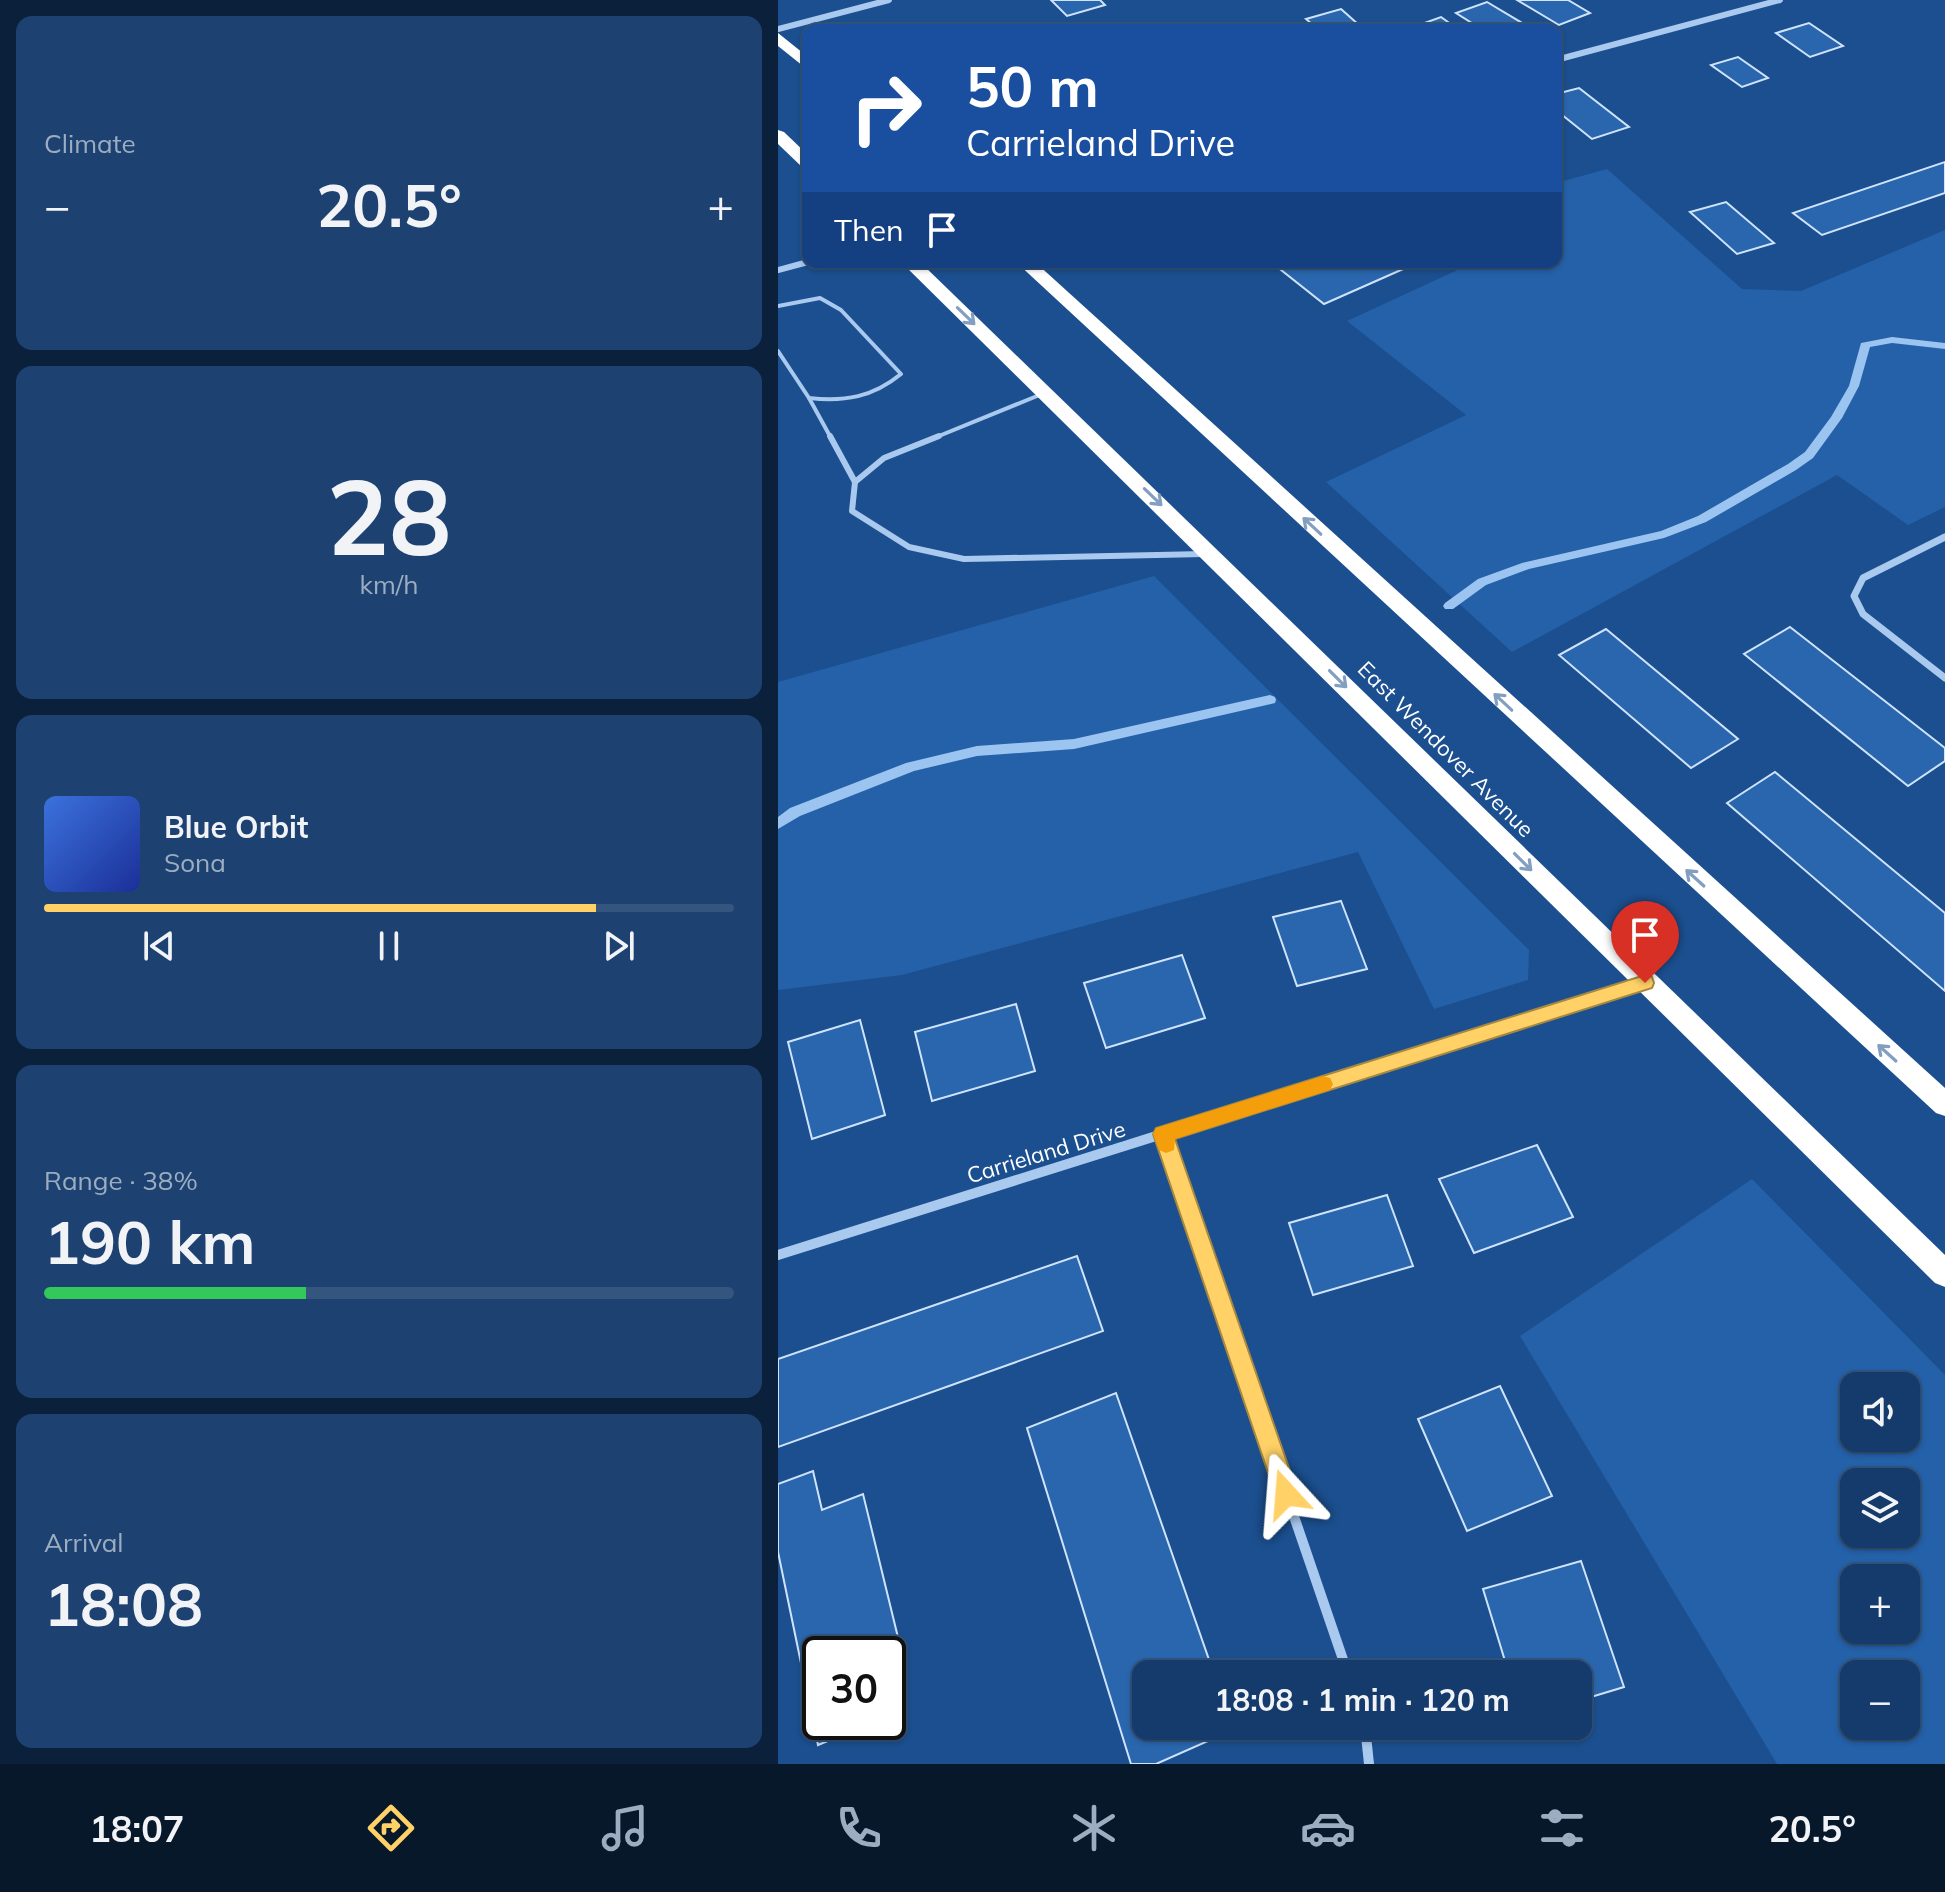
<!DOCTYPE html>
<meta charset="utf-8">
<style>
:root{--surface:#143b6b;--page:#1d4271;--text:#f1f3f6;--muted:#9dadc1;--line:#33557e;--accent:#ffd166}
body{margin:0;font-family:Mulish,sans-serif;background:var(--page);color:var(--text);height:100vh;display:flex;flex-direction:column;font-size:30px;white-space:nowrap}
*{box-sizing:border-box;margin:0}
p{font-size:26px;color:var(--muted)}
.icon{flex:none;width:44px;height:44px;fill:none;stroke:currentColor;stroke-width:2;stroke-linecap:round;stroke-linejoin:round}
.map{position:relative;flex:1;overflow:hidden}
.side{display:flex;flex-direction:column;gap:16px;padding:16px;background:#0b203b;width:778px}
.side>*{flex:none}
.banner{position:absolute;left:24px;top:24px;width:760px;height:244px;border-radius:16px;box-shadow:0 2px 6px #0004,0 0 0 2px var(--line);background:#1a4fa0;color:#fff;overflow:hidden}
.buttons{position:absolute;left:1062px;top:1372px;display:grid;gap:16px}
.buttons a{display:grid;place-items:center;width:80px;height:80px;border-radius:16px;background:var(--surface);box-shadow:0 2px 6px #0004,0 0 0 2px var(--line);font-size:40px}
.speed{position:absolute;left:24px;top:1636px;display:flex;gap:16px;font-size:40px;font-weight:700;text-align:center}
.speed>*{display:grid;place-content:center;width:104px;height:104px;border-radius:50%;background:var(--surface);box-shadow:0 2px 6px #0004,0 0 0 2px var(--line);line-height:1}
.speed .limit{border:4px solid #111;border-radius:12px;background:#fff;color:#111}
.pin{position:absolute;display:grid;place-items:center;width:68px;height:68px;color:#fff;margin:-82px -34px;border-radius:50% 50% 50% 0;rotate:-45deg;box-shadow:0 0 8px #0007}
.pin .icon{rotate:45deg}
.me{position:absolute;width:88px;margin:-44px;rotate:341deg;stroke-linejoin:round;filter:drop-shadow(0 0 6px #0008)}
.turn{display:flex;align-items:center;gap:28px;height:168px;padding:0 32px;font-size:36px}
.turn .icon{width:104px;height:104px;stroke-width:2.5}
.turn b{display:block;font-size:56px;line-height:68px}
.then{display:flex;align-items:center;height:76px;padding:0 32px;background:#0003;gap:16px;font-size:30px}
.big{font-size:60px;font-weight:700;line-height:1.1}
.side .card{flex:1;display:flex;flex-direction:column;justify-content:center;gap:12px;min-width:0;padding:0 28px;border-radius:16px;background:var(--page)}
.side .dial{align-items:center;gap:0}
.dial b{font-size:104px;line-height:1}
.song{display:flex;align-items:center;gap:24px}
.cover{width:96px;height:96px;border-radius:12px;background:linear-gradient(135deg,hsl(220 70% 55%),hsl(230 70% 35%))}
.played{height:8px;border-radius:4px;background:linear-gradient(90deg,var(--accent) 80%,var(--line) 80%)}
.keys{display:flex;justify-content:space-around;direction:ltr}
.heat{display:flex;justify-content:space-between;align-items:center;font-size:44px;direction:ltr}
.charge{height:12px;border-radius:6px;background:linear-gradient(90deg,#34c759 38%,var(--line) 0)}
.trip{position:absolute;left:354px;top:1660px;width:460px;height:80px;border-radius:16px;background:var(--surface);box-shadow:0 2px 6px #0004,0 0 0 2px var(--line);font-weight:700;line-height:80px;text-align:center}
.menu{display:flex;height:128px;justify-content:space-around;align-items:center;background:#08182b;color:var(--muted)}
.menu .icon{width:56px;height:56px}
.menu .current{color:var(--accent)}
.menu b{font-size:36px;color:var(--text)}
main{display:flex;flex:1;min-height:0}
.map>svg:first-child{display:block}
</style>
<main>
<section class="side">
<div class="card"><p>Climate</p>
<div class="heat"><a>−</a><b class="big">20.5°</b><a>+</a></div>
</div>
<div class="card dial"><b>28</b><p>km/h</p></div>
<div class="card">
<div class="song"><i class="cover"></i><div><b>Blue Orbit</b><p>Sona</p></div></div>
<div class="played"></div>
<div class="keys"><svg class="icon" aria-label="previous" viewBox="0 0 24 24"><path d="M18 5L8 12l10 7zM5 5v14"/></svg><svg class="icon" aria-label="pause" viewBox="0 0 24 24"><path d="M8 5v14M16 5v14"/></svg><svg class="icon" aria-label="next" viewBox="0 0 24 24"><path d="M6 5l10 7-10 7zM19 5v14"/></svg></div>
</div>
<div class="card"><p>Range · 38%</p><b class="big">190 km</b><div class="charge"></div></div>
<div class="card"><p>Arrival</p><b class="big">18:08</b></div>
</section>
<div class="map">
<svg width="1167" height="1764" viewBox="0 0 1167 1764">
<rect width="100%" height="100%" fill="#1b4f8f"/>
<g fill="#2461a8" fill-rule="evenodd">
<polygon points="829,169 964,289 1023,291 1167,230 1167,507 1130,525 1059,475 734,652 548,482 688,415 569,321 688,266 685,262 778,262 778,183"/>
<polygon points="376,576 751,950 750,980 656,1009 580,852 124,975 0,990 0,682"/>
<path d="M 974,1179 L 1167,1375 L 1167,1764 L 999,1764 L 742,1336 ZM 1128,1386 L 1128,1438 L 1076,1438 L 1076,1386 ZM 1128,1482 L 1128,1534 L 1076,1534 L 1076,1482 ZM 1128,1578 L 1128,1630 L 1076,1630 L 1076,1578 ZM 1128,1674 L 1128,1726 L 1076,1726 L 1076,1674 Z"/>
</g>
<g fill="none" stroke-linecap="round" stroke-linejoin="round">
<g fill="#9cc4f0" fill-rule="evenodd">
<polygon points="1114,337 1167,343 1167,349 1114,343 1092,347 1081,386 1064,418 1035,458 1018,470 928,522 886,538 751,569 708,585 675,609 667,609 665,606 667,603 700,579 744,563 883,531 920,516 1010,464 1027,452 1053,417 1071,386 1083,343"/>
<polygon points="492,695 497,697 498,700 497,703 296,749 199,756 136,771 22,816 0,829 0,817 12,808 128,763 199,746 296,739"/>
</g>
</g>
<g fill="#2a66ad" stroke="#cfe3fa" stroke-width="2">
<polygon points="273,0 322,0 327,5 289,16"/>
<polygon points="739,0 790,0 812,13 781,25"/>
<polygon points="709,2 756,30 705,30 678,13"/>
<polygon points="563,9 581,25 562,30 541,30 528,19"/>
<polygon points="663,17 681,30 627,30"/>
<polygon points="1031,23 1065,46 1032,57 998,33"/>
<polygon points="960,57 990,78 964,87 933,65"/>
<polygon points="801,88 851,127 814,139 778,110 778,94"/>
<polygon points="1167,162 1167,193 1044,235 1015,213"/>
<polygon points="948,202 996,243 959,254 912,212"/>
<polygon points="493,262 641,262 546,304"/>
<polygon points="1012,627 1167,748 1167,761 1130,786 966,654"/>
<polygon points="828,629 960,739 913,768 781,655"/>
<polygon points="997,772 1167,913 1167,991 949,803"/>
<polygon points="563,901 589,969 519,986 495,917"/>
<polygon points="404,955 427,1018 328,1048 306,983"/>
<polygon points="238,1004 257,1071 154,1101 137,1032"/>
<polygon points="82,1020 107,1115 34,1139 10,1042"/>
<polygon points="759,1145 795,1217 696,1253 661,1179"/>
<polygon points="609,1195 635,1266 535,1295 511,1223"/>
<polygon points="299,1256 325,1331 0,1447 0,1359"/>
<polygon points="722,1386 774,1496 689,1531 640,1419"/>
<polygon points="338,1393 436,1674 368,1674 368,1726 454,1726 455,1730 378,1764 353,1764 249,1428"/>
<polygon points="35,1471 44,1510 85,1494 126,1662 110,1669 110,1654 42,1654 42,1722 83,1722 84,1727 40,1745 0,1552 0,1484"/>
<polygon points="803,1561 846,1687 800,1701 800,1674 731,1674 705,1589"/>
</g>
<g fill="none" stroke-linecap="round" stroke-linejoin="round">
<g stroke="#a9c9ee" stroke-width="4">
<path d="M 0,306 L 42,298 L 63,310 L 123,374 C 95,397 67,402 31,398 L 0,351"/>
<polyline points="31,398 53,438"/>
<polyline points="156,438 264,394"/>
</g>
<g stroke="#a9c9ee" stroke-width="6">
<polyline points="52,436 77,482"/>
<polyline points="161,436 106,458 77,482 74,511 131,547 186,559 426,554"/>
</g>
<g stroke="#a9c9ee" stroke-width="6">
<polyline points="0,29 111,0"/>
<polyline points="778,60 1002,0"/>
<polyline points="0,270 30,262"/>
</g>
<g stroke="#a9c9ee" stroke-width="7">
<polyline points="1167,537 1085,578 1076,596 1085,614 1167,678"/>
<polyline points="776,1011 866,983"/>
</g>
<g stroke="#a9c9ee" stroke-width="10">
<polyline points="385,1134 570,1674"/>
<polyline points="0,1255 782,1009"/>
<polyline points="587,1726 591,1764"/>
</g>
<g fill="#fff" fill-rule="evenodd">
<polygon points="0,33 30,57 30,70 0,46"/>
<polygon points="0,130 6,132 30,155 30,169 24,167 0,144"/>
<polygon points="123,262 142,262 1167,1255 1167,1287 1157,1283"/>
<polygon points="238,262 257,262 1167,1088 1167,1116 1158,1113"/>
</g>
</g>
<defs><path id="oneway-shaft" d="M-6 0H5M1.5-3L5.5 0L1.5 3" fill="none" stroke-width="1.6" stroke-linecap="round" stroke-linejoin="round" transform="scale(2)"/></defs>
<g stroke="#829ec1">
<use href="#oneway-shaft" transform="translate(188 316) rotate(44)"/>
<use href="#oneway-shaft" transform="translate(375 497) rotate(44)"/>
<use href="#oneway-shaft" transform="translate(534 526) rotate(-137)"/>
<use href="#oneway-shaft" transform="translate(560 679) rotate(45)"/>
<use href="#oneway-shaft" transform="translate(725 702) rotate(-137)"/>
<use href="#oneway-shaft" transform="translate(745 862) rotate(45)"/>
<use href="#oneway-shaft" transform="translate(917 878) rotate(-138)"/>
<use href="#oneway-shaft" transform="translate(1109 1053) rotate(-138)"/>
</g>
<polygon fill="#ffd166" stroke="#a68842" stroke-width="2" points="867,975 874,977 876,983 874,988 397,1139 520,1494 516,1502 508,1506 500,1502 375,1134 378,1128"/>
<polygon fill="#f59e0b" points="545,1076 552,1078 555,1084 552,1090 397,1139 396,1150 388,1153 381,1150 375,1134 378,1128"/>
<g text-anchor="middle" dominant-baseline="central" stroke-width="8" stroke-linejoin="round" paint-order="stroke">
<g font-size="22" fill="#fff" stroke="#1b4f8f">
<text transform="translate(668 749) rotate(45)">East Wendover Avenue</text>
<text transform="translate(268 1152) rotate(-17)">Carrieland Drive</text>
</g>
</g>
</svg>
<div class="buttons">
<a><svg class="icon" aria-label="sound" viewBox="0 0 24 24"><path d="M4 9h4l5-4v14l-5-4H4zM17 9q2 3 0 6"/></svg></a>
<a><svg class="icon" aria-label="layers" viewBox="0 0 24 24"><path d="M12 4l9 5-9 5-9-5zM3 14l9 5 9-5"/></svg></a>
<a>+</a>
<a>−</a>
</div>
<div class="speed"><div class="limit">30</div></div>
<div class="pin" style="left:867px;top:983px;background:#d93025"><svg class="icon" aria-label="arrive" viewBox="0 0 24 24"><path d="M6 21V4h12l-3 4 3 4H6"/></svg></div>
<svg class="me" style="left:508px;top:1494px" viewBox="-20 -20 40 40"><path d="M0-17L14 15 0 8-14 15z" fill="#ffd166" stroke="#fff" stroke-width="4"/></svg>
<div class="trip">18:08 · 1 min · 120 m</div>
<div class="banner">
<div class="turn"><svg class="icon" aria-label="right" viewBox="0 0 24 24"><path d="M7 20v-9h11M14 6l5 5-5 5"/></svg><div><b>50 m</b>Carrieland Drive</div></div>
<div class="then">Then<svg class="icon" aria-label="arrive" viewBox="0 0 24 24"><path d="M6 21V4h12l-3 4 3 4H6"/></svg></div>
</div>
</div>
</main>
<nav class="menu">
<b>18:07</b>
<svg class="icon current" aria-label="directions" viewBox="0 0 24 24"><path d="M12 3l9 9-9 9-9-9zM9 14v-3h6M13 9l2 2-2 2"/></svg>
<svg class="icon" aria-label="music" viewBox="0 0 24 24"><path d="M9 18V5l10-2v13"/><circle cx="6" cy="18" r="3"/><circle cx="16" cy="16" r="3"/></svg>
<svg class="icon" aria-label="phone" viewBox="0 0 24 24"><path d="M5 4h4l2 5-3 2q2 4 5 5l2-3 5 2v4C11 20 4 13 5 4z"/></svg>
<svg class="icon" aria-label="climate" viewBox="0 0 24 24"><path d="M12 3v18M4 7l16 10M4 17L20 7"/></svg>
<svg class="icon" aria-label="car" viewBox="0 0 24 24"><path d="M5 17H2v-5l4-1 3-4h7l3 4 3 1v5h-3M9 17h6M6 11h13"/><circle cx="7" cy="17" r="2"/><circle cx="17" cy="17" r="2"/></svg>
<svg class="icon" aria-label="filters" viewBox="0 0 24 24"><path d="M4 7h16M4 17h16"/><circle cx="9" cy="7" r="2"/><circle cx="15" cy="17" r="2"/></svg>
<b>20.5°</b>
</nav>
